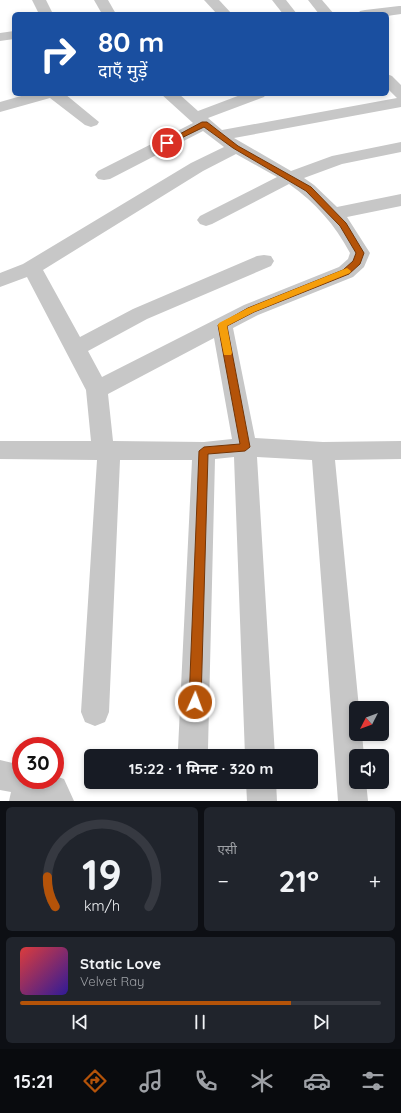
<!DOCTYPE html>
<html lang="hi">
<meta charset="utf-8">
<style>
:root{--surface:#171b24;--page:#20242c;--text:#f1f3f6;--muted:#9ea1a6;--line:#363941;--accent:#b45309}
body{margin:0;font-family:Quicksand,"Noto Sans Devanagari",sans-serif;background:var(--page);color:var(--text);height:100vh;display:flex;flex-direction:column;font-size:15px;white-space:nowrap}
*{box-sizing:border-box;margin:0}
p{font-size:13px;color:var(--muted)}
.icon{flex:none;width:22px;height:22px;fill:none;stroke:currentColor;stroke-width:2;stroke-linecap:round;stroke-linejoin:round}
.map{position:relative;height:801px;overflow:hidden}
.details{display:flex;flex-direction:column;gap:6px;padding:6px;background:#0d0f14;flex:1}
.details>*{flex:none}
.hud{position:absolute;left:12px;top:12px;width:377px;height:84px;border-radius:6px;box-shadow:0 2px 6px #0003;background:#1a4fa0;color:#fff;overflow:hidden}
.needle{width:26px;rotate:228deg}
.fabs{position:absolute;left:349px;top:701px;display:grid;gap:8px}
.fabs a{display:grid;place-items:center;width:40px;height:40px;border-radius:6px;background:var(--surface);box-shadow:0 2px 6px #0003;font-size:20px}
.speed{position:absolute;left:12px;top:737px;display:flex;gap:8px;font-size:20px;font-weight:700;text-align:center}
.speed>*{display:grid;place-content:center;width:52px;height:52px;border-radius:50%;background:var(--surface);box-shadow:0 2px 6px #0003;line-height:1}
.speed .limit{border:6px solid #d22;background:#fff;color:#111}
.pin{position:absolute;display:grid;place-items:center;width:34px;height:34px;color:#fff;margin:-17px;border:2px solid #fff;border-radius:50%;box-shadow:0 1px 4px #0007}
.me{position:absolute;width:44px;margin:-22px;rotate:2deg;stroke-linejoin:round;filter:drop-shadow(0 0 3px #0008)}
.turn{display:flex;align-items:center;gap:14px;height:84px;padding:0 20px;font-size:18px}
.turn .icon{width:52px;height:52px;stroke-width:2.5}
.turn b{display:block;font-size:28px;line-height:34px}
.big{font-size:30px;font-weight:700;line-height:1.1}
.details .card{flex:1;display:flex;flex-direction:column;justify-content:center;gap:6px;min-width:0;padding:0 14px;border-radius:6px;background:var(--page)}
.details .dial{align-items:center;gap:0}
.dial svg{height:104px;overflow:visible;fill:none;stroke:var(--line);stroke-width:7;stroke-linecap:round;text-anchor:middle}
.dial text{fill:var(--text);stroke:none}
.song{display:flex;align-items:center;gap:12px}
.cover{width:48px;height:48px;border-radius:6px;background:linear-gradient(135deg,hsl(0 70% 55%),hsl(250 70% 35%))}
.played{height:4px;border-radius:2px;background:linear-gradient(90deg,var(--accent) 75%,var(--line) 75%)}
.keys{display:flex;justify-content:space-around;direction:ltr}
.heat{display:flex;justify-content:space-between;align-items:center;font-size:22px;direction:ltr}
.details .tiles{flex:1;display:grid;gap:6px;grid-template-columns:1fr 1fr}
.card:last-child{grid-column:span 2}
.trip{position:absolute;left:84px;top:749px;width:234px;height:40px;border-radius:6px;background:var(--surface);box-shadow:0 2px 6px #0003;font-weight:700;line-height:40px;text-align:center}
.tab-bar{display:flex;height:64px;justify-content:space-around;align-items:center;background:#090b0e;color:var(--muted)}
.tab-bar .icon{width:28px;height:28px}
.tab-bar .active{color:var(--accent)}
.tab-bar b{font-size:18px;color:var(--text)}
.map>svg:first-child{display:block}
</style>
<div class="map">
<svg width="401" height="801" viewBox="0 0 401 801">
<rect width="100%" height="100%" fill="#fff"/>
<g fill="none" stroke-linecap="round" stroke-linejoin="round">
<g fill="#c7c7c7" fill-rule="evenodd">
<polygon points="32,0 46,0 53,14 39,14"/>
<polygon points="94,0 108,0 116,14 102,14"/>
<polygon points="204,0 219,0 232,14 217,14"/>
<polygon points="272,0 286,0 297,14 283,14"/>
<polygon points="308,0 322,0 334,14 319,14"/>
<polygon points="399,6 401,6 401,14 387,16 387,14 358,14 360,11 365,10"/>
<polygon points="14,31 14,39 0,41 0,33"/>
<path d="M 387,74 L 392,76 L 401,85 L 401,107 L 234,138 L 291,171 L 332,156 L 401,142 L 401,152 L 342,164 L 304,178 L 314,185 L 337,207 L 401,194 L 401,206 L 347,217 L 370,253 L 364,267 L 353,277 L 258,315 L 233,328 L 255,438 L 323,442 L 401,441 L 401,459 L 335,460 L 359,708 L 356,708 L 356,734 L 362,734 L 364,756 L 356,756 L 356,782 L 366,782 L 368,801 L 338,801 L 312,460 L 257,457 L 275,756 L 245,756 L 234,457 L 215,459 L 208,749 L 205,756 L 181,756 L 178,749 L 192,460 L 120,460 L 109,712 L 105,722 L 95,726 L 85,722 L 81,712 L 97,460 L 0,459 L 0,441 L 91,441 L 86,390 L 28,279 L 27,277 L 0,287 L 0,273 L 23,264 L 191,163 L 224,147 L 203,131 L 110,179 L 104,180 L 98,179 L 95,175 L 98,171 L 193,123 L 161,94 L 179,94 L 198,111 L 243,94 L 266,94 L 264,97 L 208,118 L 222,130 L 397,98 L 387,88 ZM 236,154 L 277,177 L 200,216 L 197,220 L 200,224 L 206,226 L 212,224 L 289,184 C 316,203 335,225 350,253 L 348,259 L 339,267 L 244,305 L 102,377 L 88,351 L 147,319 L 271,266 L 274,261 L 271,256 L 264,255 L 257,256 L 133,309 L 80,337 L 43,270 L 203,171 ZM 214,338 L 232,439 L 204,442 L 113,441 L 108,394 Z"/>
<polygon points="28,94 65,94 99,122 97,125 91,127 85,125 50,98 0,112 0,102"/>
<polygon points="0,760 21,765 21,780 55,780 55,776 64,779 74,801 9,801 11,792 0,790"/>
<polygon points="246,782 276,782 277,801 247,801"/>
</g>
</g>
<polygon fill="#b45309" stroke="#753606" points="202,122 207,122 238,146 311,187 346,223 364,253 360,264 349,274 254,312 227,326 250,447 245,451 208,454 201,702 199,706 195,707 191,706 189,702 199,451 204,447 240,444 218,325 248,308 343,270 353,261 356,253 340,226 306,191 233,148 204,127 169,144 163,143"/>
<polygon fill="#f59e0b" points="347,268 351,271 350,273 254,312 227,326 232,353 231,355 224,355 218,325 219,323 248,308"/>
</svg>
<div class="fabs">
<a><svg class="needle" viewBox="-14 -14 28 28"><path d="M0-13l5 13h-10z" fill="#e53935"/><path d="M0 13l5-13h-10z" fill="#9ea1a6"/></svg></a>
<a><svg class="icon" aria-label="sound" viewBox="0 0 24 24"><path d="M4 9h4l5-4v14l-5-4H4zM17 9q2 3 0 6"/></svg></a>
</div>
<div class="speed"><div class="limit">30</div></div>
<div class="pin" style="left:167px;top:143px;background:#d93025"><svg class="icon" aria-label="arrive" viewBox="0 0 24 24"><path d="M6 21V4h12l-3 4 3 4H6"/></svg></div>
<svg class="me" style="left:195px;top:702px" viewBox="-20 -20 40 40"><circle r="17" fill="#b45309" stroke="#fff" stroke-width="3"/><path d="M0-11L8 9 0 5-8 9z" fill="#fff"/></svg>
<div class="trip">15:22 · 1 मिनट · 320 m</div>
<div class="hud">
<div class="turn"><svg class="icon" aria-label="right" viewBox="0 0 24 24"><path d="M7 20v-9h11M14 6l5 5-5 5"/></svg><div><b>80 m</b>दाएँ मुड़ें</div></div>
</div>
</div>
<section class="details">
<div class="tiles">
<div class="card dial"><svg viewBox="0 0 100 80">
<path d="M14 69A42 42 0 1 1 86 69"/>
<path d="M14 69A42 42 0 0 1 8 46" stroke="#b45309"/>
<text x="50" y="56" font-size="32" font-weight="700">19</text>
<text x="50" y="72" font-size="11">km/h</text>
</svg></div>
<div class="card"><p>एसी</p>
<div class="heat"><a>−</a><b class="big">21°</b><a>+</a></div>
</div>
<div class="card">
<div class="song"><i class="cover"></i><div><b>Static Love</b><p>Velvet Ray</p></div></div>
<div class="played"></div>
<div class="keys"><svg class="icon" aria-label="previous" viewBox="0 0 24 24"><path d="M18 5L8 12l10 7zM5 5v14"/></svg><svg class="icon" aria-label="pause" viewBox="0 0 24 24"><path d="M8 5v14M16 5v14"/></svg><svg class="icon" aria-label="next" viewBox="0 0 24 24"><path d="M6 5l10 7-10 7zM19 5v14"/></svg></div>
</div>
</div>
</section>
<nav class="tab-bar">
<b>15:21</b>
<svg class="icon active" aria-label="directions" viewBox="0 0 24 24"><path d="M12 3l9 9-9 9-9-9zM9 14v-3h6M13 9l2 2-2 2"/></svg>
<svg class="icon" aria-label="music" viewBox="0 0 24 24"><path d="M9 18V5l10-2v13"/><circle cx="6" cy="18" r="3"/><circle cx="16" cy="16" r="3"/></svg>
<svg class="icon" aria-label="phone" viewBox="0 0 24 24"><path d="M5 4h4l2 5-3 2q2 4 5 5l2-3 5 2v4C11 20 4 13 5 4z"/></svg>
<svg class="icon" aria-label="climate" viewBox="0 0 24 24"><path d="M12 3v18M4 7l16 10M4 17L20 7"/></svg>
<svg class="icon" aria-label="car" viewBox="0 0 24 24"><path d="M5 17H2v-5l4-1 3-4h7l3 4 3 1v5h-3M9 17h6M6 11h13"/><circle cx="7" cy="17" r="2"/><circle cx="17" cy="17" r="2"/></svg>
<svg class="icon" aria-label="filters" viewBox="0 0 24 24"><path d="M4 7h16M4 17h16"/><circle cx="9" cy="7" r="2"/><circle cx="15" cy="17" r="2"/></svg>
</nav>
